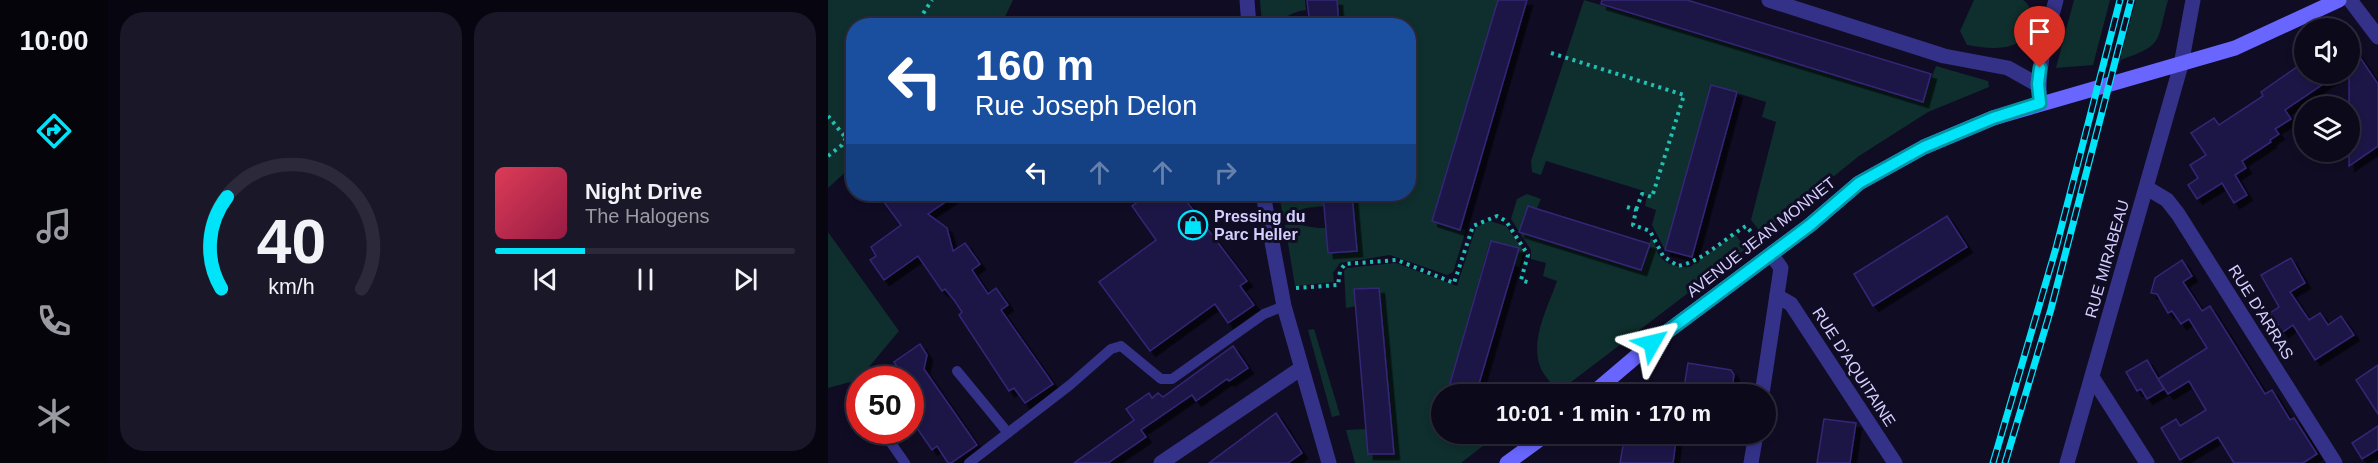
<!DOCTYPE html>
<html lang="fr">
<meta charset="utf-8">
<style>
:root{--surface:#0c091b;--page:#1a1728;--text:#f1f3f6;--muted:#9a9aa3;--line:#2c2a3a;--accent:#00e4fa}
body{margin:0;font-family:Helvetica,sans-serif;background:var(--page);color:var(--text);height:100vh;display:flex;flex-direction:column;font-size:22px;white-space:nowrap}
*{box-sizing:border-box;margin:0}
p{font-size:20px;color:var(--muted)}
.icon{flex:none;width:33px;height:33px;fill:none;stroke:currentColor;stroke-width:2;stroke-linecap:round;stroke-linejoin:round}
.map{position:relative;flex:1;overflow:hidden}
.details{display:flex;flex-direction:column;gap:12px;padding:12px;background:#07050f;width:720px}
.details>*{flex:none}
.hud{position:absolute;left:18px;top:18px;width:570px;height:183px;border-radius:24px;box-shadow:0 3px 9px #0003,0 0 0 2px var(--line);background:#1a4fa0;color:#fff;overflow:hidden}
.tools{position:absolute;left:1466px;top:18px;display:grid;gap:12px}
.tools a{display:grid;place-items:center;width:66px;height:66px;border-radius:50%;background:var(--surface);box-shadow:0 3px 9px #0003,0 0 0 2px var(--line);font-size:30px}
.speed{position:absolute;left:18px;top:366px;display:flex;gap:12px;font-size:30px;font-weight:700;text-align:center}
.speed>*{display:grid;place-content:center;width:78px;height:78px;border-radius:50%;background:var(--surface);box-shadow:0 3px 9px #0003,0 0 0 2px var(--line);line-height:1}
.speed .limit{border:9px solid #d22;background:#fff;color:#111}
.pin{position:absolute;display:grid;place-items:center;width:51px;height:51px;color:#fff;margin:-62px -26px;border-radius:50% 50% 50% 0;rotate:-45deg;box-shadow:0 0 6px #0007}
.pin .icon{rotate:45deg}
.me{position:absolute;width:66px;margin:-33px;rotate:53deg;stroke-linejoin:round;filter:drop-shadow(0 0 4px #0008)}
.turn{display:flex;align-items:center;gap:21px;height:126px;padding:0 30px;font-size:27px}
.turn .icon{width:78px;height:78px;stroke-width:2.5}
.turn b{display:block;font-size:42px;line-height:51px}
.lanes{display:flex;align-items:center;height:57px;padding:0 30px;background:#0003;justify-content:center;gap:30px;direction:ltr}
.lanes .off{opacity:.35}
.details .tile{flex:1;display:flex;flex-direction:column;justify-content:center;gap:9px;min-width:0;padding:0 21px;border-radius:24px;background:var(--page)}
.details .dial{align-items:center;gap:0}
.dial svg{height:156px;overflow:visible;fill:none;stroke:var(--line);stroke-width:7;stroke-linecap:round;text-anchor:middle}
.dial text{fill:var(--text);stroke:none}
.song{display:flex;align-items:center;gap:18px}
.cover{width:72px;height:72px;border-radius:9px;background:linear-gradient(135deg,hsl(350 70% 55%),hsl(340 70% 35%))}
.played{height:6px;border-radius:3px;background:linear-gradient(90deg,var(--accent) 30%,var(--line) 30%)}
.keys{display:flex;justify-content:space-around;direction:ltr}
.details .tiles{flex:1;display:grid;gap:12px;grid-template-columns:repeat(2,1fr)}
.trip{position:absolute;left:603px;top:384px;width:345px;height:60px;border-radius:30px;background:var(--surface);box-shadow:0 3px 9px #0003,0 0 0 2px var(--line);font-weight:800;line-height:60px;text-align:center}
main{display:flex;flex:1;min-height:0}
.dock{display:flex;flex-direction:column;width:108px;justify-content:space-around;align-items:center;background:#05040b;color:var(--muted)}
.dock .icon{width:42px;height:42px}
.dock .on{color:var(--accent)}
.dock b{font-size:27px;color:var(--text)}
.map>svg:first-child{display:block}
</style>
<main>
<nav class="dock">
<b>10:00</b>
<svg class="icon on" aria-label="directions" viewBox="0 0 24 24"><path d="M12 3l9 9-9 9-9-9zM9 14v-3h6M13 9l2 2-2 2"/></svg>
<svg class="icon" aria-label="music" viewBox="0 0 24 24"><path d="M9 18V5l10-2v13"/><circle cx="6" cy="18" r="3"/><circle cx="16" cy="16" r="3"/></svg>
<svg class="icon" aria-label="phone" viewBox="0 0 24 24"><path d="M5 4h4l2 5-3 2q2 4 5 5l2-3 5 2v4C11 20 4 13 5 4z"/></svg>
<svg class="icon" aria-label="climate" viewBox="0 0 24 24"><path d="M12 3v18M4 7l16 10M4 17L20 7"/></svg>
</nav>
<section class="details">
<div class="tiles">
<div class="tile dial"><svg viewBox="0 0 100 80">
<path d="M14 69A42 42 0 1 1 86 69"/>
<path d="M14 69A42 42 0 0 1 17 22" stroke="#00e4fa"/>
<text x="50" y="56" font-size="32" font-weight="700">40</text>
<text x="50" y="72" font-size="11">km/h</text>
</svg></div>
<div class="tile">
<div class="song"><i class="cover"></i><div><b>Night Drive</b><p>The Halogens</p></div></div>
<div class="played"></div>
<div class="keys"><svg class="icon" aria-label="previous" viewBox="0 0 24 24"><path d="M18 5L8 12l10 7zM5 5v14"/></svg><svg class="icon" aria-label="pause" viewBox="0 0 24 24"><path d="M8 5v14M16 5v14"/></svg><svg class="icon" aria-label="next" viewBox="0 0 24 24"><path d="M6 5l10 7-10 7zM19 5v14"/></svg></div>
</div>
</div>
</section>
<div class="map">
<svg width="1550" height="463" viewBox="0 0 1550 463">
<defs>
<filter id="shadow"><feDropShadow dx="5.5" dy="5.5" stdDeviation="0" flood-color="#0009"/></filter>
</defs>
<rect width="100%" height="100%" fill="#100c24"/>
<g fill="#0e2f2d">
<polygon points="0,0 185,0 173,25 26,26 25,165 0,188"/>
<path d="M 432,0 L 477,0 L 478,10 C 461,11 450,26 434,25 Z"/>
<path d="M 509,0 L 670,0 L 604,221 L 638,230 L 625,272 L 619,275 L 562,255 L 512,263 L 505,273 L 506,282 L 467,286 L 457,225 C 471,223 484,229 498,228 L 529,251 L 524,194 L 580,194 L 580,26 L 511,25 Z"/>
<polygon points="756,0 1094,102 1108,66 1160,81 1161,87 1100,112 1031,156 934,234 923,220 948,122 934,117 938,102 883,85 837,250 824,225 828,210 817,206 819,196 815,195 816,191 718,161 713,175 704,172 703,161"/>
<path d="M 1146,0 L 1195,0 C 1203,6 1204,12 1203,21 C 1198,54 1163,49 1139,45 L 1132,31 Z"/>
<polygon points="1246,0 1282,0 1265,65 1228,68"/>
<path d="M 1308,0 L 1340,0 C 1328,43 1336,45 1292,60 Z"/>
<polygon points="451,194 495,194 496,206 478,208 455,216"/>
<path d="M 699,194 L 713,199 L 709,208 L 700,206 L 692,232 L 813,270 L 823,238 C 828,243 827,246 829,251 C 833,264 850,268 862,267 L 907,234 L 918,249 L 730,392 C 725,385 717,377 713,369 C 701,341 720,307 729,281 L 715,276 L 718,263 L 703,259 L 703,250 L 683,219 L 689,199 Z"/>
<polygon points="662,221 678,226 696,251 691,267 686,265 690,248 662,241 619,394 614,394 614,434 670,434 633,463 527,463 518,430 538,429 540,454 566,453 551,288 526,289 528,306 518,308 516,271 519,268 568,263 629,286 648,227"/>
<polygon points="0,232 71,331 30,380 0,388"/>
<polygon points="486,329 512,415 504,417 480,330"/>
</g>
<g fill="#1f1647" stroke="#342576" stroke-width="1.5" filter="url(#shadow)">
<polygon points="479,0 509,0 511,26 482,26"/>
<polygon points="670,0 699,0 632,230 604,221"/>
<polygon points="774,0 859,0 1103,74 1095,102 773,4"/>
<polygon points="1521,41 1550,84 1550,146 1521,166"/>
<polygon points="1476,62 1476,74 1510,74 1457,110 1463,119 1447,129 1451,134 1442,140 1443,142 1414,161 1418,168 1407,175 1419,195 1406,203 1394,183 1369,199 1360,185 1370,178 1362,165 1378,155 1363,133 1386,118 1391,125 1435,96 1433,92"/>
<polygon points="883,85 909,92 864,257 837,250"/>
<polygon points="50,194 129,194 100,214 119,228 125,251 137,243 152,264 144,270 160,294 168,288 180,305 173,310 225,384 197,403 186,388 181,391 131,315 134,312 126,300 117,289 114,291 90,256 56,280 42,260 48,256 43,247 73,225"/>
<polygon points="306,194 353,194 419,281 412,286 426,305 400,323 387,304 322,351 271,282 328,240 304,206 311,201"/>
<polygon points="495,194 524,194 529,251 500,253"/>
<polygon points="700,206 822,244 813,270 691,232"/>
<polygon points="1119,216 1139,247 1045,306 1026,274"/>
<polygon points="663,241 691,248 648,394 619,394"/>
<polygon points="1463,258 1477,283 1462,292 1481,320 1492,313 1500,325 1513,316 1526,335 1487,360 1465,325 1455,332 1442,313 1451,307 1433,275"/>
<polygon points="1354,260 1364,276 1355,282 1374,311 1382,306 1437,394 1444,390 1462,420 1466,418 1489,454 1475,463 1406,463 1390,437 1352,460 1333,428 1348,419 1352,426 1378,410 1361,381 1340,394 1330,379 1379,348 1361,319 1353,324 1344,311 1340,313 1329,294 1323,293 1327,278"/>
<polygon points="551,288 566,454 540,454 526,289"/>
<polygon points="92,344 99,355 96,369 149,445 123,463 120,463 109,446 104,450 82,418 82,380 54,380 70,368 66,362"/>
<polygon points="405,346 420,368 401,381 399,379 368,401 364,395 313,430 318,437 280,463 246,463 306,420 298,409 321,393 324,398 330,393 335,397"/>
<polygon points="1319,360 1336,389 1319,399 1313,389 1309,391 1298,372"/>
<polygon points="860,363 903,370 906,375 903,394 855,394"/>
<polygon points="1550,365 1550,414 1528,380"/>
<polygon points="448,413 474,453 460,463 381,463"/>
<polygon points="996,419 1028,423 1022,463 989,463"/>
<polygon points="1550,426 1550,449 1534,459 1524,443"/>
<polygon points="797,434 849,434 845,463 792,463"/>
</g>
<g fill="none" stroke-linecap="round" stroke-linejoin="round">
<g stroke="#21c0b5" stroke-width="4" stroke-dasharray="3 4.5" stroke-linecap="butt">
<polyline points="87,26 104,0"/>
<polyline points="723,53 856,95 824,197 814,194 808,210"/>
<polyline points="0,116 18,138"/>
<polyline points="0,156 14,145 26,125"/>
<path d="M 799,207 L 808,210 L 805,225 L 822,231 L 835,256 L 850,266 C 873,262 896,239 918,226 L 932,242"/>
<polyline points="468,288 510,285 512,271 517,264 569,260 626,283 645,226 669,216 678,221 700,255 693,280 702,283"/>
</g>
<g stroke="#343288" stroke-width="10">
<polyline points="129,371 180,433"/>
<polyline points="54,430 77,463"/>
<polyline points="141,463 242,385 283,349 293,346 333,379 344,379 436,314 456,306"/>
</g>
<g stroke="#343288" stroke-width="15">
<polyline points="419,0 421,26"/>
<polyline points="941,0 1116,56 1180,68 1210,85"/>
<polyline points="1522,0 1550,37"/>
<path d="M 1212,103 C 1208,68 1219,34 1228,0"/>
<polyline points="1319,188 1339,200 1350,214 1507,463"/>
<polyline points="435,194 456,306 501,463"/>
<polyline points="949,296 963,304 1067,463"/>
<polyline points="1264,377 1319,463"/>
<polyline points="934,394 953,268 943,254"/>
<polyline points="333,463 472,369"/>
<polyline points="923,463 928,434"/>
<polyline points="1239,463 1353,65 1365,0"/>
</g>
<g stroke="#6866ff" stroke-width="15">
<polyline points="764,394 824,343 982,225 1031,183 1096,147 1165,118 1407,48 1511,0"/>
<polyline points="679,463 719,434"/>
</g>
<g stroke="#00e4fa" stroke-width="7">
<g id="rail">
<polyline points="1165,463 1228,248 1292,0"/>
<polyline points="1177,463 1223,309 1303,0"/>
</g>
</g>
<use href="#rail" stroke="#100c24" stroke-width="4.5" stroke-dasharray="14" stroke-linecap="butt"/>
</g>
<g fill="none" stroke-linecap="round" stroke-linejoin="round">
<g stroke="#0094a2" stroke-width="15">
<polyline id="route" points="824,343 982,225 1031,183 1096,147 1165,118 1212,103 1210,84 1212,68"/>
</g>
<use href="#route" stroke="#00e4fa" stroke-width="10"/>
</g>
<defs>
<g id="shop-ring" transform="scale(1.5)"><circle r="9.5" fill="#100c24" stroke="#00e4fa" stroke-width="1.5"/><path d="M-5-2.5h2.3a2.7 3.5 0 0 1 5.4 0H5L5.5 6h-11ZM-1.5-2.5h3a1.5 2.3 0 0 0-3 0Z" fill="#00e4fa"/></g>
</defs>
<g fill-rule="evenodd">
<use href="#shop-ring" x="365" y="225"/>
</g>
<g text-anchor="middle" dominant-baseline="central" stroke-width="6" stroke-linejoin="round" paint-order="stroke">
<g font-size="16" font-weight="bold" fill="#d4cfff" stroke="#100c24" text-anchor="start">
<text x="386" y="216">Pressing du<tspan x="386" dy="18">Parc Heller</tspan></text>
</g>
<g font-size="16" fill="#d4cfff" stroke="#100c24">
<text transform="translate(933 237) rotate(-38)">AVENUE JEAN MONNET</text>
<text transform="translate(1279 259) rotate(-74)">RUE MIRABEAU</text>
<text transform="translate(1433 312) rotate(58)">RUE D'ARRAS</text>
<text transform="translate(1026 367) rotate(57)">RUE D'AQUITAINE</text>
</g>
</g>
</svg>
<div class="tools">
<a><svg class="icon" aria-label="sound" viewBox="0 0 24 24"><path d="M4 9h4l5-4v14l-5-4H4zM17 9q2 3 0 6"/></svg></a>
<a><svg class="icon" aria-label="layers" viewBox="0 0 24 24"><path d="M12 4l9 5-9 5-9-5zM3 14l9 5 9-5"/></svg></a>
</div>
<div class="speed"><div class="limit">50</div></div>
<div class="pin" style="left:1212px;top:68px;background:#d93025"><svg class="icon" aria-label="arrive" viewBox="0 0 24 24"><path d="M6 21V4h12l-3 4 3 4H6"/></svg></div>
<svg class="me" style="left:824px;top:343px" viewBox="-20 -20 40 40"><path d="M0-17L14 15 0 8-14 15z" fill="#00e4fa" stroke="#fff" stroke-width="4"/></svg>
<div class="trip">10:01 · 1 min · 170 m</div>
<div class="hud">
<div class="turn"><svg class="icon" aria-label="left" viewBox="0 0 24 24"><path d="M17 20v-9H6M10 6l-5 5 5 5"/></svg><div><b>160 m</b>Rue Joseph Delon</div></div>
<div class="lanes"><svg class="icon" aria-label="left" viewBox="0 0 24 24"><path d="M17 20v-9H6M10 6l-5 5 5 5"/></svg><svg class="icon off" aria-label="ahead" viewBox="0 0 24 24"><path d="M12 20V5M6 11l6-6 6 6"/></svg><svg class="icon off" aria-label="ahead" viewBox="0 0 24 24"><path d="M12 20V5M6 11l6-6 6 6"/></svg><svg class="icon off" aria-label="right" viewBox="0 0 24 24"><path d="M7 20v-9h11M14 6l5 5-5 5"/></svg></div>
</div>
</div>
</main>
